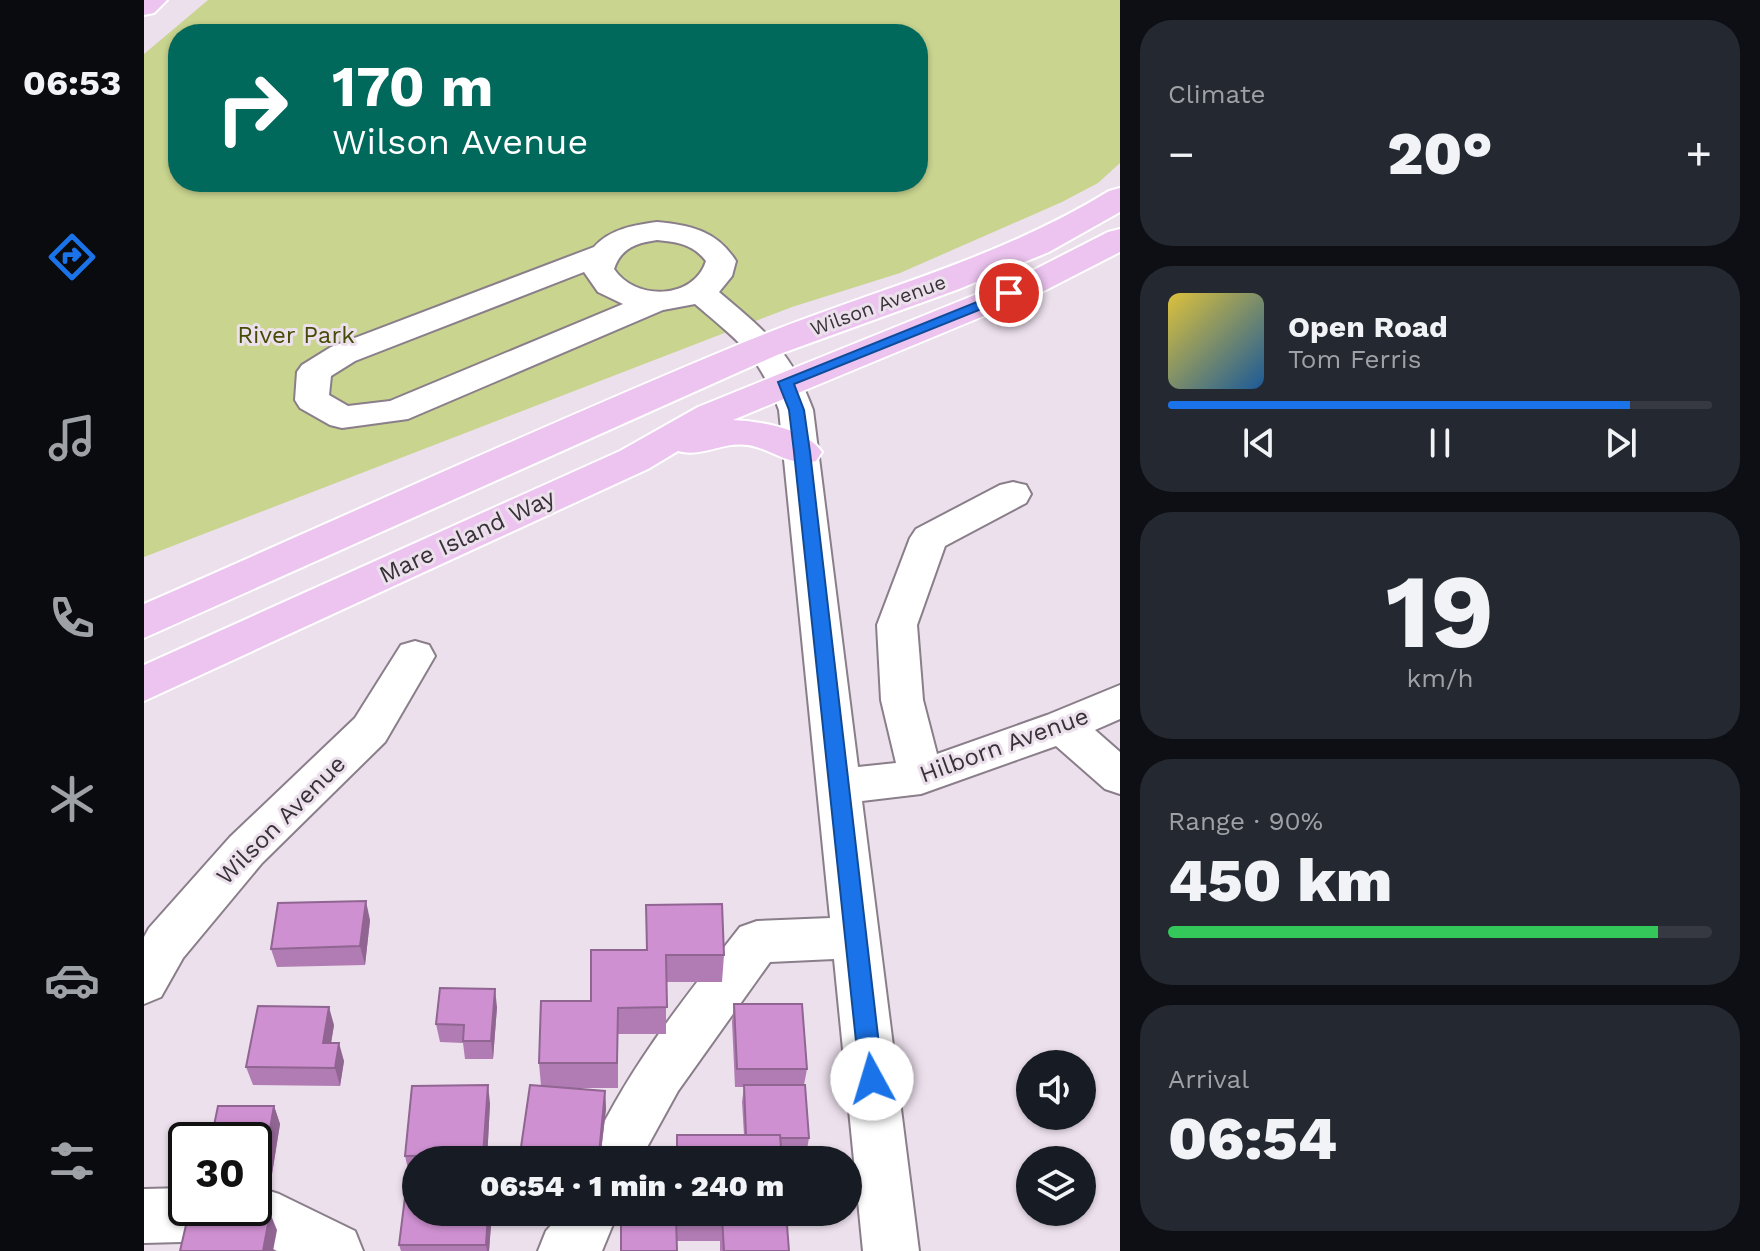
<!DOCTYPE html>
<meta charset="utf-8">
<style>
:root{--surface:#171b24;--page:#242831;--text:#f1f3f6;--muted:#9ea1a6;--line:#363941;--accent:#1a73e8}
body{margin:0;font-family:"Work Sans",sans-serif;background:var(--page);color:var(--text);height:100vh;display:flex;flex-direction:column;font-size:30px;white-space:nowrap}
*{box-sizing:border-box;margin:0}
p{font-size:26px;color:var(--muted)}
.icon{flex:none;width:44px;height:44px;fill:none;stroke:currentColor;stroke-width:2;stroke-linecap:round;stroke-linejoin:round}
.map{position:relative;flex:1;overflow:hidden}
.details{display:flex;flex-direction:column;gap:20px;padding:20px;background:#0d0f14;width:640px}
.details>*{flex:none}
.hud{position:absolute;left:24px;top:24px;width:760px;height:168px;border-radius:32px;box-shadow:0 2px 6px #0004;background:#00695c;color:#fff;overflow:hidden}
.buttons{position:absolute;left:872px;top:1050px;display:grid;gap:16px}
.buttons a{display:grid;place-items:center;width:80px;height:80px;border-radius:50%;background:var(--surface);box-shadow:0 2px 6px #0004;font-size:40px}
.speed{position:absolute;left:24px;top:1122px;display:flex;gap:16px;font-size:40px;font-weight:700;text-align:center}
.speed>*{display:grid;place-content:center;width:104px;height:104px;border-radius:50%;background:var(--surface);box-shadow:0 2px 6px #0004;line-height:1}
.speed .limit{border:4px solid #111;border-radius:12px;background:#fff;color:#111}
.pin{position:absolute;display:grid;place-items:center;width:68px;height:68px;color:#fff;margin:-34px;border:4px solid #fff;border-radius:50%;box-shadow:0 2px 8px #0007}
.me{position:absolute;width:88px;margin:-44px;rotate:354deg;stroke-linejoin:round;filter:drop-shadow(0 0 6px #0008)}
.turn{display:flex;align-items:center;gap:28px;height:168px;padding:0 32px;font-size:36px}
.turn .icon{width:104px;height:104px;stroke-width:2.5}
.turn b{display:block;font-size:56px;line-height:68px}
.big{font-size:60px;font-weight:800;line-height:1.1}
.details .card{flex:1;display:flex;flex-direction:column;justify-content:center;gap:12px;min-width:0;padding:0 28px;border-radius:32px;background:var(--page)}
.details .dial{align-items:center;gap:0}
.dial b{font-size:104px;line-height:1}
.song{display:flex;align-items:center;gap:24px}
.cover{width:96px;height:96px;border-radius:12px;background:linear-gradient(135deg,hsl(50 70% 55%),hsl(210 70% 35%))}
.played{height:8px;border-radius:4px;background:linear-gradient(90deg,var(--accent) 85%,var(--line) 85%)}
.keys{display:flex;justify-content:space-around;direction:ltr}
.heat{display:flex;justify-content:space-between;align-items:center;font-size:44px;direction:ltr}
.charge{height:12px;border-radius:6px;background:linear-gradient(90deg,#34c759 90%,var(--line) 0)}
.trip{position:absolute;left:258px;top:1146px;width:460px;height:80px;border-radius:40px;background:var(--surface);box-shadow:0 2px 6px #0004;font-weight:800;line-height:80px;text-align:center}
main{display:flex;flex:1;min-height:0}
.tab-bar{display:flex;flex-direction:column;width:144px;justify-content:space-around;align-items:center;background:#090b0e;color:var(--muted)}
.tab-bar .icon{width:56px;height:56px}
.tab-bar .selected{color:var(--accent)}
.tab-bar b{font-size:36px;color:var(--text)}
.map>svg:first-child{display:block}
</style>
<main>
<nav class="tab-bar">
<b>06:53</b>
<svg class="icon selected" aria-label="directions" viewBox="0 0 24 24"><path d="M12 3l9 9-9 9-9-9zM9 14v-3h6M13 9l2 2-2 2"/></svg>
<svg class="icon" aria-label="music" viewBox="0 0 24 24"><path d="M9 18V5l10-2v13"/><circle cx="6" cy="18" r="3"/><circle cx="16" cy="16" r="3"/></svg>
<svg class="icon" aria-label="phone" viewBox="0 0 24 24"><path d="M5 4h4l2 5-3 2q2 4 5 5l2-3 5 2v4C11 20 4 13 5 4z"/></svg>
<svg class="icon" aria-label="climate" viewBox="0 0 24 24"><path d="M12 3v18M4 7l16 10M4 17L20 7"/></svg>
<svg class="icon" aria-label="car" viewBox="0 0 24 24"><path d="M5 17H2v-5l4-1 3-4h7l3 4 3 1v5h-3M9 17h6M6 11h13"/><circle cx="7" cy="17" r="2"/><circle cx="17" cy="17" r="2"/></svg>
<svg class="icon" aria-label="filters" viewBox="0 0 24 24"><path d="M4 7h16M4 17h16"/><circle cx="9" cy="7" r="2"/><circle cx="15" cy="17" r="2"/></svg>
</nav>
<div class="map">
<svg width="976" height="1251" viewBox="0 0 976 1251">
<rect width="100%" height="100%" fill="#ece0ed"/>
<path fill="#c9d48f" fill-rule="evenodd" d="M 64,0 L 976,0 L 976,163 L 954,183 L 918,202 L 756,273 L 648,307 L 0,557 L 0,54 ZM 34,34 L 774,34 L 774,182 L 34,182 Z"/>
<g fill="none" stroke-linecap="round" stroke-linejoin="round">
<g stroke="#897e89" stroke-width="4">
<g id="minor">
<path d="M 513,222 C 547,225 573,231 592,261 L 588,276 L 575,292 C 621,331 648,352 669,410 L 714,767 L 752,763 L 737,700 L 733,625 L 766,538 L 772,529 L 856,485 L 869,482 L 882,485 L 887,494 L 882,503 L 801,546 L 773,625 L 779,700 L 793,754 L 903,715 L 976,685 L 976,719 L 951,730 L 976,752 L 976,794 L 961,789 L 912,746 L 777,794 L 718,801 L 775,1251 L 719,1251 L 690,959 L 626,962 L 534,1091 L 496,1160 L 442,1160 C 480,1073 538,1001 596,927 L 613,921 L 686,918 L 635,410 C 615,354 594,341 551,304 L 519,310 L 264,419 L 198,428 L 186,425 L 156,408 L 151,400 L 153,372 L 158,365 L 187,347 L 450,247 C 466,229 490,225 513,222 ZM 513,240 C 533,242 549,244 562,261 C 550,300 491,301 470,269 C 477,248 492,243 513,240 ZM 440,272 L 454,292 L 479,304 L 246,401 L 204,406 L 185,395 L 187,376 L 211,361 Z"/>
<polygon points="271,641 285,645 291,656 241,742 118,863 39,958 17,997 0,1004 0,937 5,928 86,837 211,718 257,645"/>
<polygon points="110,1186 135,1194 211,1231 219,1251 133,1251 112,1240 0,1243 0,1189 42,1188 42,1208 110,1208"/>
<polygon points="419,1212 474,1212 458,1251 394,1251 402,1231"/>
</g>
</g>
<g stroke="#fff" stroke-width="4">
<g id="major">
<polygon points="0,0 23,0 10,13 0,15"/>
<path d="M 976,188 L 976,212 L 905,252 L 815,289 L 633,355 L 0,638 L 0,604 C 201,516 400,425 603,341 C 725,291 851,261 965,191 Z"/>
<path d="M 976,229 L 976,252 L 902,290 L 589,420 C 615,421 663,429 678,452 L 672,461 C 646,468 629,449 604,445 C 579,441 557,458 534,451 L 504,469 L 0,701 L 0,665 L 476,451 L 554,407 L 878,276 L 964,232 Z"/>
</g>
</g>
<use href="#minor" fill="#fff" fill-rule="evenodd"/>
<use href="#major" fill="#ecc4ef" fill-rule="evenodd"/>
</g>
<g fill="#b17cb4">
<polygon points="502,905 580,955 578,982 522,982 522,1034 474,1034 474,1088 426,1088 461,1091 462,1109 456,1160 379,1160 377,1147 397,1086 395,1063 447,1001 502,950"/>
<polygon points="226,920 221,965 133,967 127,949"/>
<polygon points="590,1004 663,1069 660,1085 665,1138 662,1155 637,1155 638,1160 532,1160 533,1135 600,1135 598,1102 600,1087 591,1087 588,1022"/>
<polygon points="353,1007 349,1059 321,1059 319,1043 296,1042 292,1024"/>
<polygon points="190,1025 187,1043 200,1061 196,1086 109,1085 102,1067"/>
<polygon points="346,1103 343,1160 272,1160 272,1173 265,1173 261,1156"/>
<polygon points="130,1106 136,1124 127,1180 110,1180 110,1140"/>
<polygon points="348,1212 345,1251 257,1251 255,1245"/>
<polygon points="477,1212 642,1212 645,1251 576,1251 576,1241 533,1241"/>
</g>
<g fill="#906592">
<polygon points="222,901 226,920 221,965 216,946"/>
<polygon points="351,989 353,1007 349,1059 347,1041"/>
<polygon points="185,1007 190,1025 184,1061 179,1043"/>
<polygon points="195,1043 200,1061 196,1086 191,1068"/>
<polygon points="344,1085 346,1103 343,1160 340,1160"/>
<polygon points="461,1091 462,1109 456,1160 455,1160"/>
<polygon points="130,1106 136,1124 127,1180 120,1163"/>
<polygon points="344,1212 348,1212 345,1251 343,1251 342,1245"/>
<polygon points="126,1213 133,1230 129,1251 119,1251"/>
</g>
<g fill="#ce90d1" stroke="#906592" stroke-width="2">
<polygon points="222,901 216,946 127,949 134,903"/>
<polygon points="578,904 580,955 522,955 523,1007 474,1008 473,1063 395,1063 397,1001 447,1001 447,950 503,950 502,905"/>
<polygon points="296,988 351,989 347,1041 319,1041 320,1025 292,1024"/>
<polygon points="590,1004 658,1004 663,1069 593,1069"/>
<polygon points="114,1006 185,1007 179,1043 195,1043 191,1068 102,1067"/>
<polygon points="344,1085 339,1155 261,1156 268,1086"/>
<polygon points="386,1085 461,1091 455,1154 377,1147"/>
<polygon points="600,1085 661,1085 665,1138 636,1138 636,1135 602,1135"/>
<polygon points="74,1106 130,1106 120,1163 110,1163 110,1140 67,1140"/>
<polygon points="533,1135 636,1135 638,1160 533,1160"/>
<polygon points="263,1181 272,1181 272,1212 344,1212 342,1245 255,1245"/>
<polygon points="45,1212 126,1213 119,1251 36,1251"/>
<polygon points="477,1212 642,1212 645,1251 580,1251 578,1217 532,1217 533,1251 477,1251"/>
</g>
<polygon fill="#1a73e8" stroke="#114b97" stroke-width="2" points="865,289 872,293 870,296 650,384 660,410 666,452 739,1079 736,1086 728,1089 719,1086 716,1079 650,452 645,410 634,382"/>
<g text-anchor="middle" dominant-baseline="central" stroke-width="6" stroke-linejoin="round" paint-order="stroke">
<g font-size="20" fill="#373237" stroke="#ece0ed">
<text transform="translate(734 305) rotate(-20)">Wilson Avenue</text>
</g>
<g font-size="24" fill="#454c05" stroke="#ece0ed">
<text x="152" y="335">River Park</text>
</g>
<g font-size="24" fill="#373237" stroke="#ece0ed">
<text transform="translate(323 536) rotate(-25)">Mare Island Way</text>
<text transform="translate(860 745) rotate(-20)">Hilborn Avenue</text>
<text transform="translate(137 820) rotate(-45)">Wilson Avenue</text>
</g>
</g>
</svg>
<div class="buttons">
<a><svg class="icon" aria-label="sound" viewBox="0 0 24 24"><path d="M4 9h4l5-4v14l-5-4H4zM17 9q2 3 0 6"/></svg></a>
<a><svg class="icon" aria-label="layers" viewBox="0 0 24 24"><path d="M12 4l9 5-9 5-9-5zM3 14l9 5 9-5"/></svg></a>
</div>
<div class="speed"><div class="limit">30</div></div>
<div class="pin" style="left:865px;top:293px;background:#d93025"><svg class="icon" aria-label="arrive" viewBox="0 0 24 24"><path d="M6 21V4h12l-3 4 3 4H6"/></svg></div>
<svg class="me" style="left:728px;top:1079px" viewBox="-20 -20 40 40"><circle r="19" fill="#fff"/><path d="M0-13L10 11 0 6-10 11z" fill="#1a73e8"/></svg>
<div class="trip">06:54 · 1 min · 240 m</div>
<div class="hud">
<div class="turn"><svg class="icon" aria-label="right" viewBox="0 0 24 24"><path d="M7 20v-9h11M14 6l5 5-5 5"/></svg><div><b>170 m</b>Wilson Avenue</div></div>
</div>
</div>
<section class="details">
<div class="card"><p>Climate</p>
<div class="heat"><a>−</a><b class="big">20°</b><a>+</a></div>
</div>
<div class="card">
<div class="song"><i class="cover"></i><div><b>Open Road</b><p>Tom Ferris</p></div></div>
<div class="played"></div>
<div class="keys"><svg class="icon" aria-label="previous" viewBox="0 0 24 24"><path d="M18 5L8 12l10 7zM5 5v14"/></svg><svg class="icon" aria-label="pause" viewBox="0 0 24 24"><path d="M8 5v14M16 5v14"/></svg><svg class="icon" aria-label="next" viewBox="0 0 24 24"><path d="M6 5l10 7-10 7zM19 5v14"/></svg></div>
</div>
<div class="card dial"><b>19</b><p>km/h</p></div>
<div class="card"><p>Range · 90%</p><b class="big">450 km</b><div class="charge"></div></div>
<div class="card"><p>Arrival</p><b class="big">06:54</b></div>
</section>
</main>
